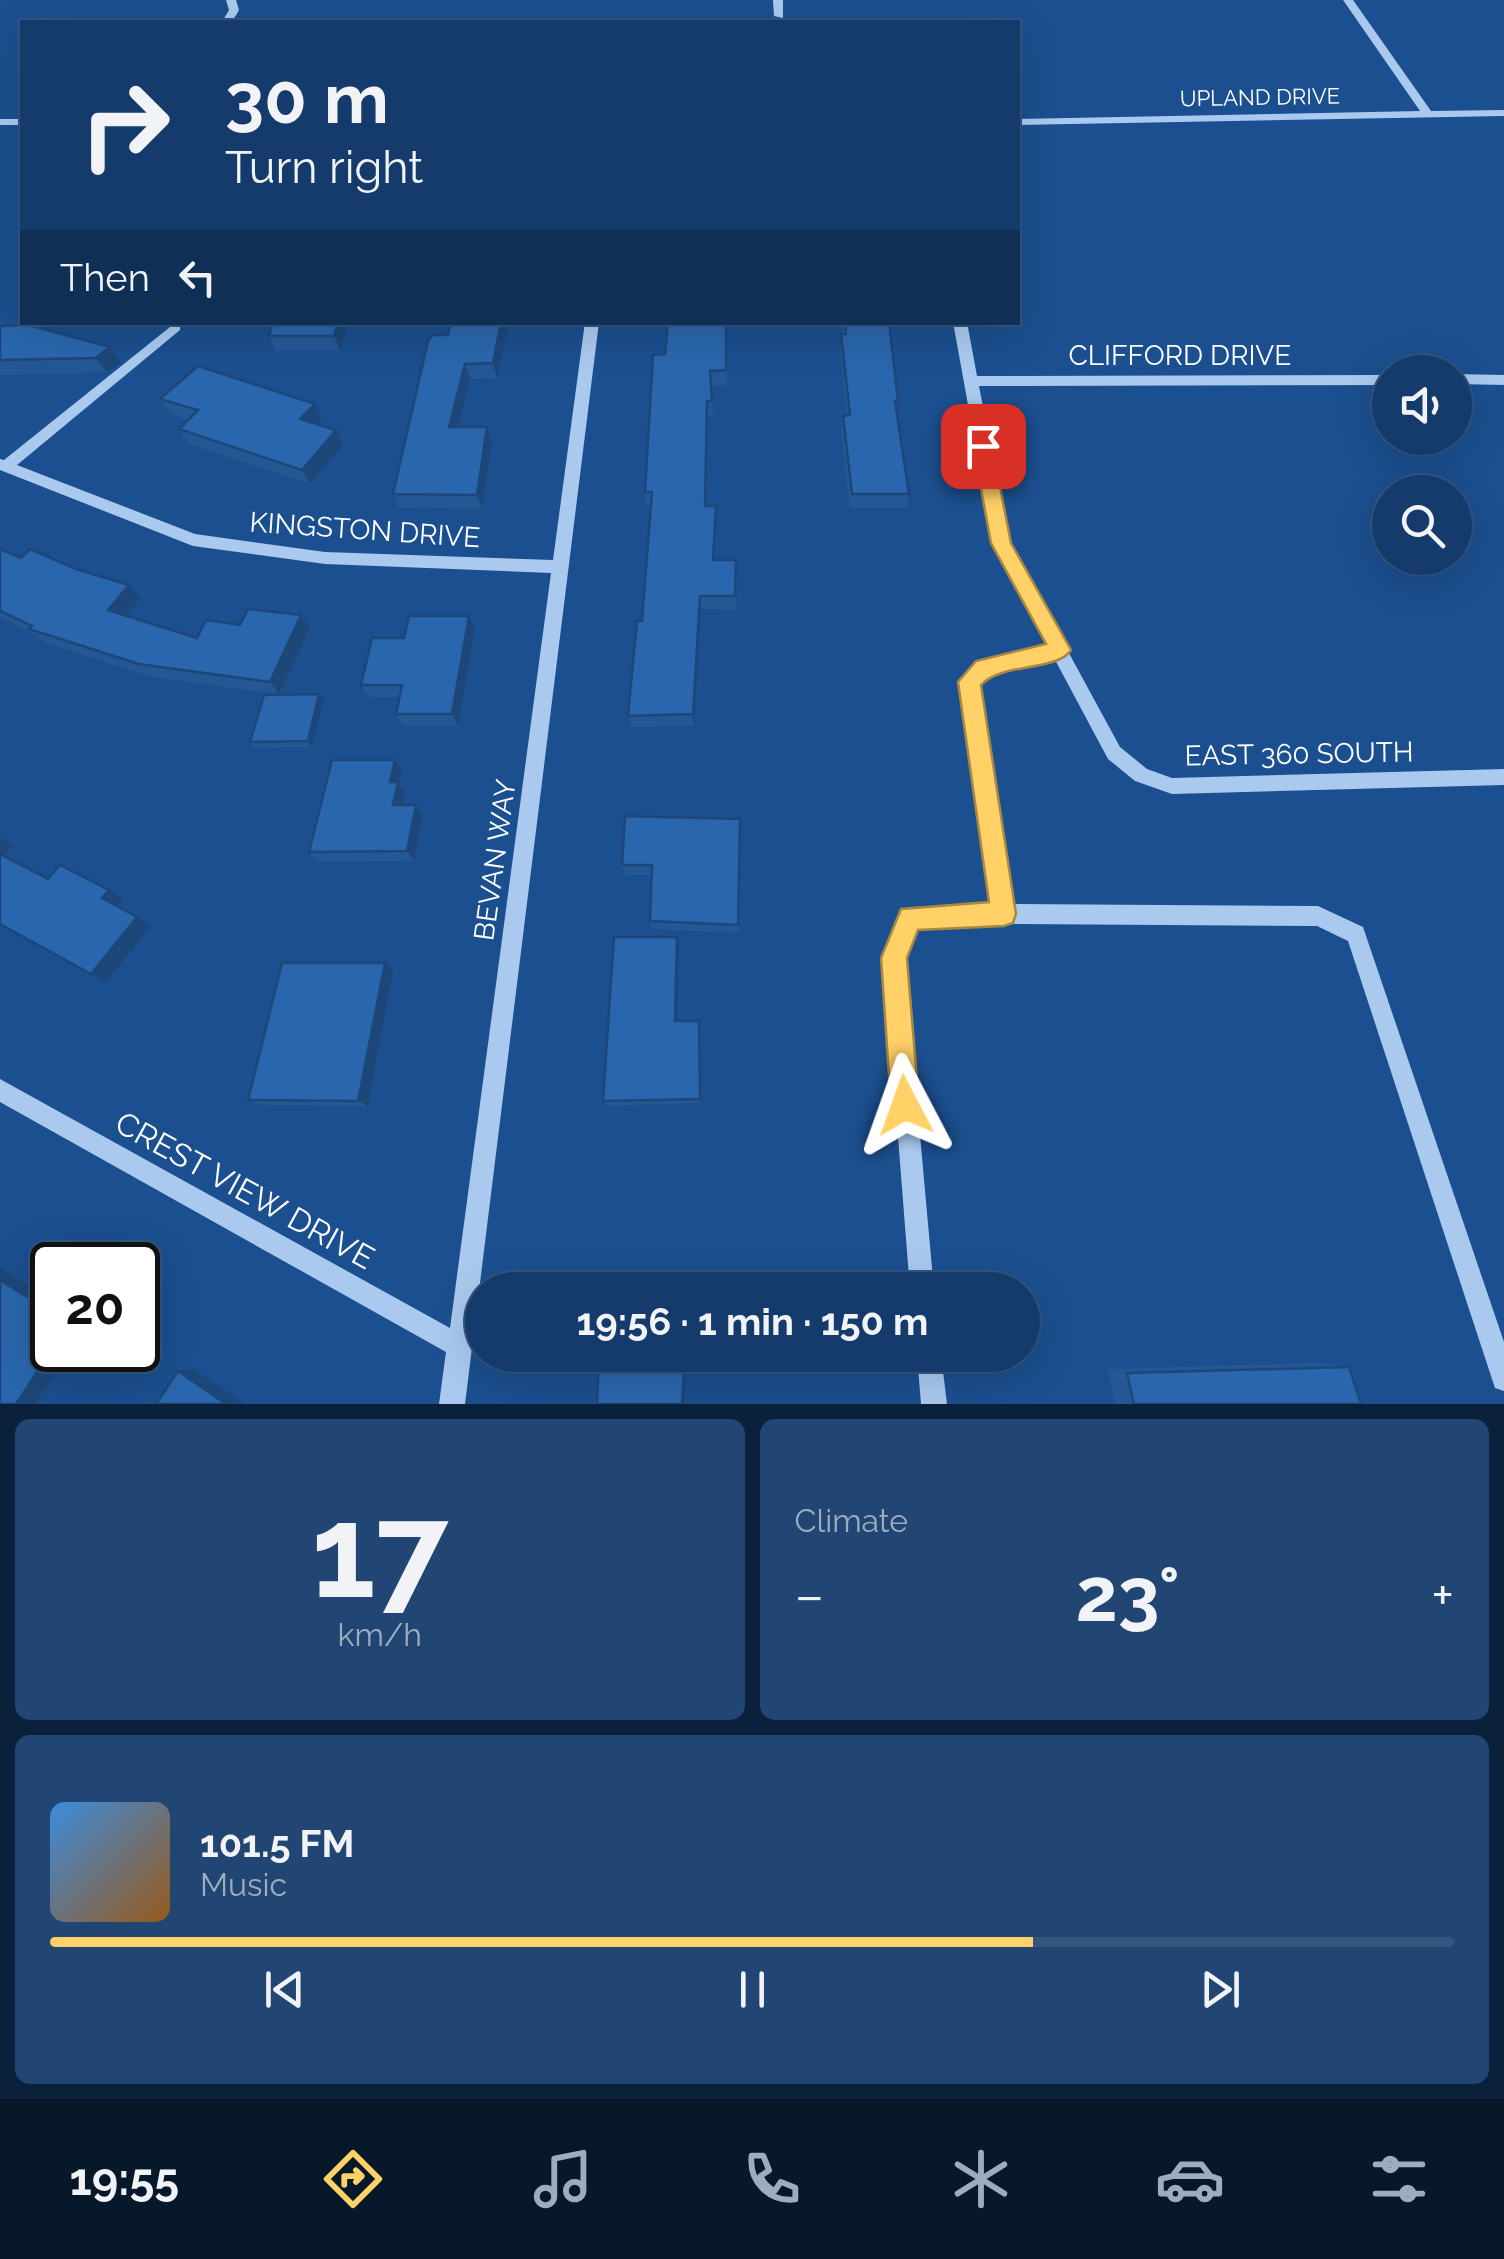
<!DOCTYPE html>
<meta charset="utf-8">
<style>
:root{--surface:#143b6b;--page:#214673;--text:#f1f3f6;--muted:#9dadc1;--line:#33557e;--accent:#ffd166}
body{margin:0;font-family:Raleway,sans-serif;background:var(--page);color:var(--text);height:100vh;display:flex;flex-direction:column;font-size:38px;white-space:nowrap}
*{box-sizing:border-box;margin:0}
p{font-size:32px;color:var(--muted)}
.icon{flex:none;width:55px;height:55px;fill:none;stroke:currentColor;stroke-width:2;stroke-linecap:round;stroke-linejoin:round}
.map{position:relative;height:1404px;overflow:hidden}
.side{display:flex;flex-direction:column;gap:15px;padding:15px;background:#0b203b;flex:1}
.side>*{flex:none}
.top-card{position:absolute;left:20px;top:20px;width:1000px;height:305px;border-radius:0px;box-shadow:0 10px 40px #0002,0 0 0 2px var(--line);background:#143b6b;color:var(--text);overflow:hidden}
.tools{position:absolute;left:1372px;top:355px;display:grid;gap:20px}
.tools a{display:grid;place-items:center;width:100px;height:100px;border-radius:50%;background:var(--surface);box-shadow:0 10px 40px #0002,0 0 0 2px var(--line);font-size:50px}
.speed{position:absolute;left:30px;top:1242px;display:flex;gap:20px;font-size:50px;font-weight:700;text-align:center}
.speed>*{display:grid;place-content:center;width:130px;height:130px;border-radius:50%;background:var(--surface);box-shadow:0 10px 40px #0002,0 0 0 2px var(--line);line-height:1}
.speed .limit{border:5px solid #111;border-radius:15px;background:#fff;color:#111}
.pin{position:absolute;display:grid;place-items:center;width:85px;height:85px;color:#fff;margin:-42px;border-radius:20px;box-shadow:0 5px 15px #0006}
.me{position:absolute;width:110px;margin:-55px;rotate:356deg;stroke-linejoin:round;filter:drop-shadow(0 0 8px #0008)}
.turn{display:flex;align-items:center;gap:35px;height:210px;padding:0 40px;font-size:45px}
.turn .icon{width:130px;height:130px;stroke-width:2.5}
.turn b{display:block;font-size:70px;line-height:85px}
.then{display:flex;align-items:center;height:95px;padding:0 40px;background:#0003;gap:20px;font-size:38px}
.big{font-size:75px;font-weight:700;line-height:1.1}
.side .widget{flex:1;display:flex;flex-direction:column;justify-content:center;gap:15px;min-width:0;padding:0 35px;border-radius:15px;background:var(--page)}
.side .dial{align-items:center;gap:0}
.dial b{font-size:130px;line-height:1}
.song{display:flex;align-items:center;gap:30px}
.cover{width:120px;height:120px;border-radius:15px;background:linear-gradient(135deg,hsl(210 70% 55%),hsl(30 70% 35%))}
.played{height:10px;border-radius:5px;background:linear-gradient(90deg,var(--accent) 70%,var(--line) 70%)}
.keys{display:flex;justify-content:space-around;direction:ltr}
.heat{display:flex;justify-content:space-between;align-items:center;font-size:55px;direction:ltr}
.side .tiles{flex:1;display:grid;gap:15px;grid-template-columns:1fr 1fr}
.widget:last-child{grid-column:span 2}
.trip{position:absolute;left:465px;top:1272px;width:575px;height:100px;border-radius:50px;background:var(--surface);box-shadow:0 10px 40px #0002,0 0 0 2px var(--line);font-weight:700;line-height:100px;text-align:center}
.tab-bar{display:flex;height:160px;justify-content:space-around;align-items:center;background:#08182b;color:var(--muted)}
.tab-bar .icon{width:70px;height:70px}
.tab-bar .active{color:var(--accent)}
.tab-bar b{font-size:45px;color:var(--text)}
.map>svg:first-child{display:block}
</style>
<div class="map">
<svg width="1504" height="1404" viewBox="0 0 1504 1404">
<rect width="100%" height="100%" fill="#1b4f8f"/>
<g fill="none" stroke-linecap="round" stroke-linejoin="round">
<g fill="#a9c9ee" fill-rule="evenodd">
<polygon points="226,0 236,0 239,10 232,22 222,22 229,10"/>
<polygon points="773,0 783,0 783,18 774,16"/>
<polygon points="1343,0 1353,0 1431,111 1504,110 1504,116 1018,125 1018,119 1420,111"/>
<rect x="0" y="119" width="22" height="6"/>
<polygon points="585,322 599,322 465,1404 439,1404 446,1352 0,1102 0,1079 450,1328 551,573 325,564 193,546 0,470 0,459 4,460 175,323 180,324 180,330 17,465 195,534 325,552 553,560"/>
<polygon points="953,322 967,322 977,376 1390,375 1390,385 979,386 1009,543 1120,747 1147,769 1172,778 1504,769 1504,785 1172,794 1135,781 1108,759 1054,658 988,673 978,684 1012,904 1318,906 1363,927 1504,1342 1504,1391 1495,1388 1492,1379 1348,941 1317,926 1004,924 916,926 904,958 934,1290 910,1290 884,958 903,910 910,907 993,905 960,682 977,662 1048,646 993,543"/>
<polygon points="1455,374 1504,375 1504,385 1455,384"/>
<polygon points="917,1355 941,1355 947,1404 921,1404"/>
</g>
</g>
<g fill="#245895">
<polygon points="273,322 349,322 340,351 276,351 269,336"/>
<polygon points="451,322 509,322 497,378 470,379 458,427 487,427 492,442 482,509 399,508 393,494 448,335"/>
<polygon points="726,322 727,385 711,386 713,416 708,416 706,506 716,520 714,560 736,560 736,610 701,609 694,726 631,727 628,716 642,621 651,506 647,506 645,492 665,354"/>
<polygon points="841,322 889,322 898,401 896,411 909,494 906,508 850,508 841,430 843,416 847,415 840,349 841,334 843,334"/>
<polygon points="0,326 110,347 121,362 107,373 0,375"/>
<polygon points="160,399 322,419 317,424 336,430 343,445 310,484 189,444 179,429 188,420 170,414"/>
<polygon points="0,549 21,558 76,569 129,585 141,598 126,616 197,638 240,625 301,615 310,628 279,694 151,677 43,642 33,633 0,617"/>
<polygon points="469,616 475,629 458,726 403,726 396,714 400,697 369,697 361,685 404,638"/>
<polygon points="319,694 324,700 312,747 256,748 250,742"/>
<polygon points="402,771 399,784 405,792 403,805 416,805 423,815 414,861 319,862 309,852"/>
<polygon points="740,819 739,933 652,929 650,921 651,875 625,875 622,865"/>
<polygon points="679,945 677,1021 699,1021 701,1103 607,1106 603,1101"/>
<polygon points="393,971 368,1106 261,1105 248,1100"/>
<polygon points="1318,1363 1349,1367 1361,1404 1115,1404 1107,1369"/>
</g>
<g fill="#1d4779">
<polygon points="338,322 349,322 340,351 334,336"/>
<polygon points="501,322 509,322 497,378 493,363"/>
<polygon points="110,347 121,362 107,373 96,358"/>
<polygon points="465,364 470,379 454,442 449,427"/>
<polygon points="315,404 322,419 308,433 300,419"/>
<polygon points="487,427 492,442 482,509 477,495"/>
<polygon points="336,430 343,445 310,484 302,470"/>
<polygon points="129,585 141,598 120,623 108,610"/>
<polygon points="700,596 701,609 694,726 693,714"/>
<polygon points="301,615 310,628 279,694 270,682"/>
<polygon points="469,616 475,629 458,726 452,714"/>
<polygon points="319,694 324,700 312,747 308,741"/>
<polygon points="395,760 402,771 399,784 405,792 401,815 393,805 390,782"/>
<polygon points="416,805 423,815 414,861 407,851"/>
<polygon points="0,837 13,845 3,856 0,854"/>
<polygon points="109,890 123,899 116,907 102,898"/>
<polygon points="137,917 151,926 106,982 91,974"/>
<polygon points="677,937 679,945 677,1028 675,1021"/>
<polygon points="385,963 393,971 368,1106 358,1101"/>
<polygon points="699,1021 700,1028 701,1103 700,1099"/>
<polygon points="0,1268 52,1300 52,1312 0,1280"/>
<polygon points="52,1350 71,1350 35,1404 16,1404"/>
<polygon points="685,1355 687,1355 684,1404 682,1404"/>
<polygon points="194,1369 245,1404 226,1404 178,1371"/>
</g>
<g fill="#2a66ad" stroke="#1d4779" stroke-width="2.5">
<polygon points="273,322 338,322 334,336 269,336"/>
<polygon points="451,322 501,322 493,363 465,364 449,427 487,427 477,495 393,494 428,341 432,335 448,335"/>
<polygon points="668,322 726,322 726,370 710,371 712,401 707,401 705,506 716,506 713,560 736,560 735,596 700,596 693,714 628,716 637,621 642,621 652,492 645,492 653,355 665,354"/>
<polygon points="845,322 889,322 898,401 895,401 909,494 852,494 843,416 850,415 841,334 846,334"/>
<polygon points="29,325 110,347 96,358 0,360 0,326"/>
<polygon points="198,366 315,404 300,419 336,430 302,470 179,429 198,410 160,399"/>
<polygon points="0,549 21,558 30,549 76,569 129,585 108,610 197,638 206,620 240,625 248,609 301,615 270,682 139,664 29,629 32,626 0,611"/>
<polygon points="409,616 469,616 452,714 396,714 402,685 361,685 372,638 404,638"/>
<polygon points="319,694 308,741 250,742 264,695"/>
<polygon points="332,760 395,760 390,782 398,782 393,805 416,805 407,851 309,852"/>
<polygon points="625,816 740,819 738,925 650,921 652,865 622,865"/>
<polygon points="0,854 48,879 60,865 109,890 102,898 137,917 91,974 0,924"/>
<polygon points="614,937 677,937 675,1021 699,1021 700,1099 603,1101"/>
<polygon points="282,963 385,963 358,1101 248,1100"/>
<polygon points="0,1280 52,1312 52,1350 16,1404 0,1404"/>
<polygon points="599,1355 685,1355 682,1404 597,1404"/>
<polygon points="1349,1367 1361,1404 1134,1404 1127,1373"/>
<polygon points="178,1371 226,1404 156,1404"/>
</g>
<path fill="#ffd166" stroke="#a68842" stroke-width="2.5" d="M 983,439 L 992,446 L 1011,543 L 1071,650 C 1057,672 1002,662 981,685 L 1016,914 L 1013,923 L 1004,926 L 918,930 L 907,958 L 919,1105 L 915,1115 L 905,1119 L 895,1115 L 891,1105 L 881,958 L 901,909 L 989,902 L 958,682 L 976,661 L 1046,644 L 991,543 L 973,446 Z"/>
<g text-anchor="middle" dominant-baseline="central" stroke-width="10" stroke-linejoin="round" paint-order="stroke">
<g font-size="22" fill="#fff" stroke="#1b4f8f">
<text transform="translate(1260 97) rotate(-1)">UPLAND DRIVE</text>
</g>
<g font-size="28" fill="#fff" stroke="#1b4f8f">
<text x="1180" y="355">CLIFFORD DRIVE</text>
<text transform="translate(365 530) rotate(4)">KINGSTON DRIVE</text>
<text transform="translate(1299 754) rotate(-1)">EAST 360 SOUTH</text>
<text transform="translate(495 860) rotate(-82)">BEVAN WAY</text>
</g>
<g font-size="32" fill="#fff" stroke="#1b4f8f">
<text transform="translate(245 1190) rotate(29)">CREST VIEW DRIVE</text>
</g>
</g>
</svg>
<div class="tools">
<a><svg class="icon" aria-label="sound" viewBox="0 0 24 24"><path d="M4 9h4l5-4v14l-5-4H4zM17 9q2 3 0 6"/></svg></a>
<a><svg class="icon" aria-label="search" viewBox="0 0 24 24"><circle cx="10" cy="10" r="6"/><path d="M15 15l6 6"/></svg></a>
</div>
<div class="speed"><div class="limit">20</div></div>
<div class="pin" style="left:983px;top:446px;background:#d93025"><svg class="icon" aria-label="arrive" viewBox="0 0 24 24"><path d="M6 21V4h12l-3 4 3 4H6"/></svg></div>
<svg class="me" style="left:905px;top:1105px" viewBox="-20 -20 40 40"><path d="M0-17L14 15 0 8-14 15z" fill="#ffd166" stroke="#fff" stroke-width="4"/></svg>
<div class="trip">19:56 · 1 min · 150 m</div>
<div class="top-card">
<div class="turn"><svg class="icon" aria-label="right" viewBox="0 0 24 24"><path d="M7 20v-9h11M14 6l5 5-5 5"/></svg><div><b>30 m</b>Turn right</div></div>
<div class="then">Then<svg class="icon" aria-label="left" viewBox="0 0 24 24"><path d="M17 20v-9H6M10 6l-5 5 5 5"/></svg></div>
</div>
</div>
<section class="side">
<div class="tiles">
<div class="widget dial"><b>17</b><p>km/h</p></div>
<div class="widget"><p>Climate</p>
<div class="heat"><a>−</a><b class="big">23°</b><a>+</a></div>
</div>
<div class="widget">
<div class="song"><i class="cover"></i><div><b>101.5 FM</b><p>Music</p></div></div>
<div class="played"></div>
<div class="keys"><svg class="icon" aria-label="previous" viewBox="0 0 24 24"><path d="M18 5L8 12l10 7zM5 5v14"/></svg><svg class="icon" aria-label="pause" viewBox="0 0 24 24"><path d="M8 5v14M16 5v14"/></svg><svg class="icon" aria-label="next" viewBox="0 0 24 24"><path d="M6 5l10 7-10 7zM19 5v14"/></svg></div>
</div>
</div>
</section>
<nav class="tab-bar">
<b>19:55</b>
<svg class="icon active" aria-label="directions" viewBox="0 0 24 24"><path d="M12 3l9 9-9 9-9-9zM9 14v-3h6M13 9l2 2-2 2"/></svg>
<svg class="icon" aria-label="music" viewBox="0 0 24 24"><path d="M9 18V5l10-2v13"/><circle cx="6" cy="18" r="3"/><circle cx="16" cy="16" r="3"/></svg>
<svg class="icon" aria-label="phone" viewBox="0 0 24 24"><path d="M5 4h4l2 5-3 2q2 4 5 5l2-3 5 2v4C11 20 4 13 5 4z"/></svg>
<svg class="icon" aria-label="climate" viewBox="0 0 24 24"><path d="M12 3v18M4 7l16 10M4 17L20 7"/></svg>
<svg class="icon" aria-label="car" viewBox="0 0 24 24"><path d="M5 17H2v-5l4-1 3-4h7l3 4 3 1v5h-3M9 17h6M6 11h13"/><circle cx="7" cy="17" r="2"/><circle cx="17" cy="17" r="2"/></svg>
<svg class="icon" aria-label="filters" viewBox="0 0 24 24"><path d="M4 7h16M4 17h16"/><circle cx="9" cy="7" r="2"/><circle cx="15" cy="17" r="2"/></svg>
</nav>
